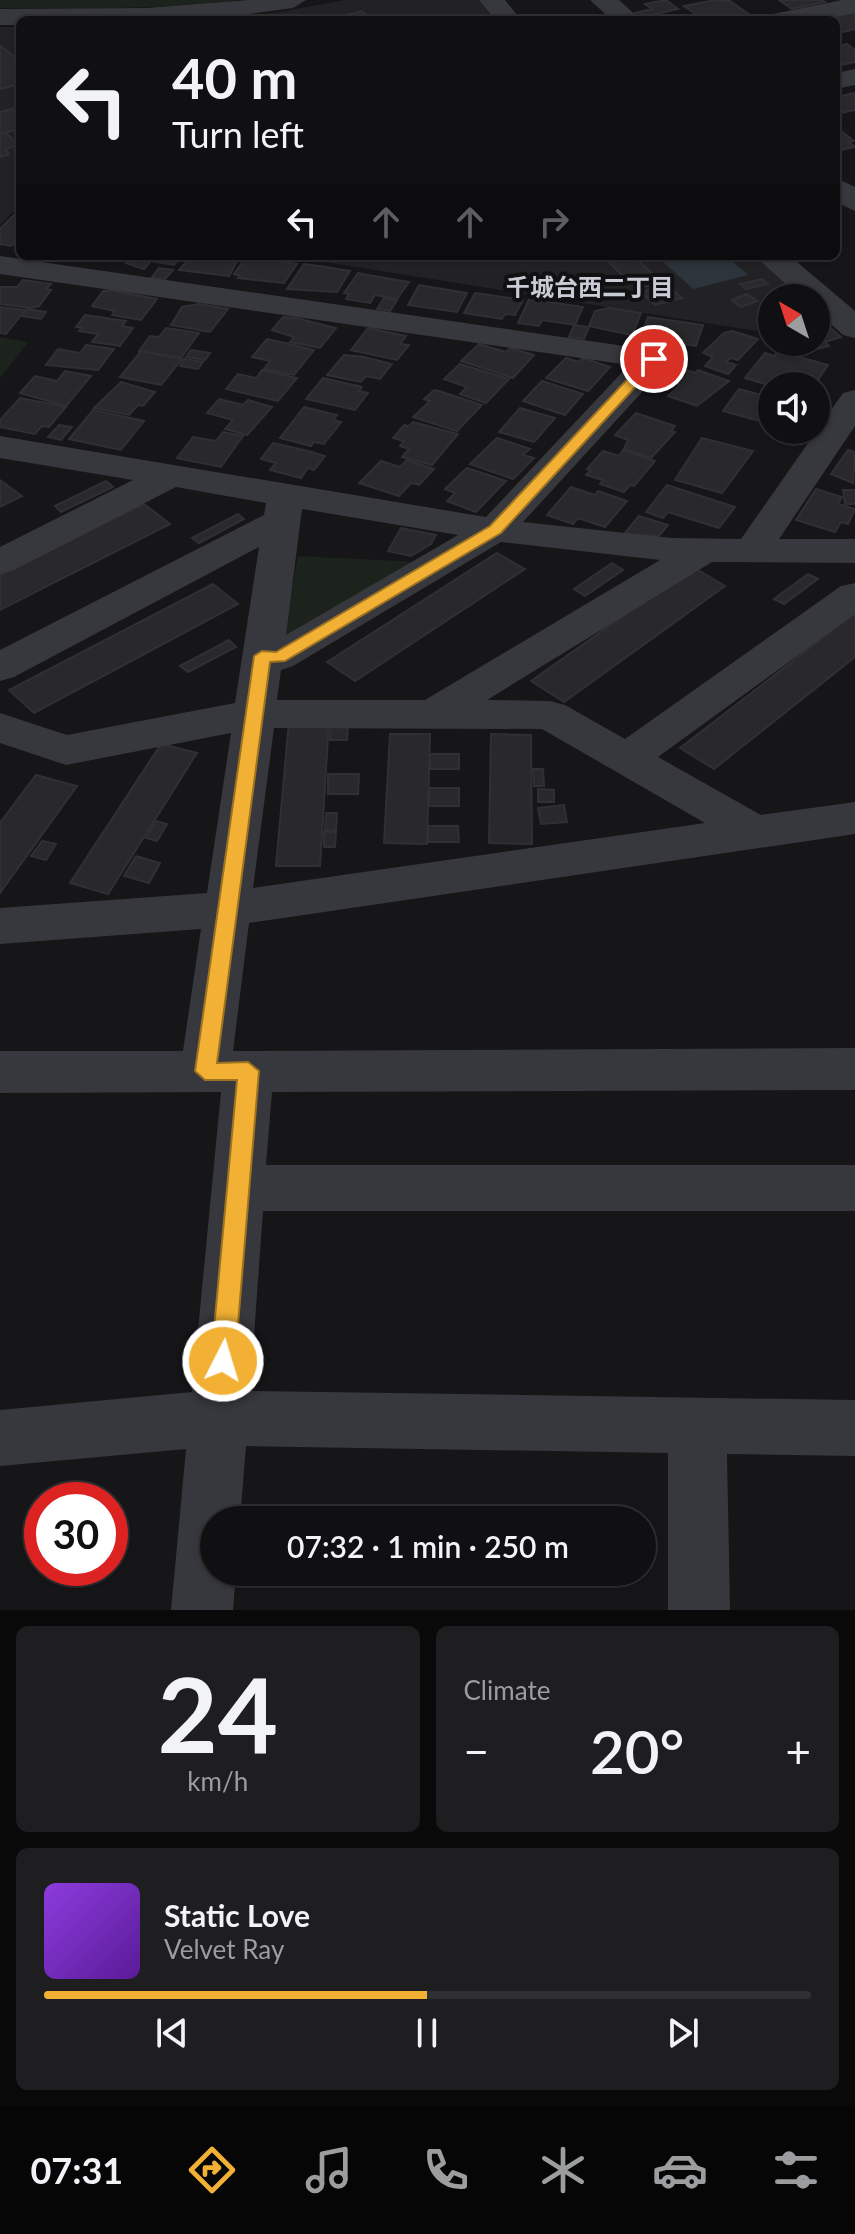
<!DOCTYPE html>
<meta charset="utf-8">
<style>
:root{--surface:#101012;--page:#1e1e20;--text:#f1f3f6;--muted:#9c9d9f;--line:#303032;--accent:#f2b134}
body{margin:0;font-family:Lato,"Noto Sans JP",sans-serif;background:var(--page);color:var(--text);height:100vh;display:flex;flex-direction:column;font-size:30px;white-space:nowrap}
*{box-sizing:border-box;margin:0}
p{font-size:26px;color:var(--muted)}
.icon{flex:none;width:44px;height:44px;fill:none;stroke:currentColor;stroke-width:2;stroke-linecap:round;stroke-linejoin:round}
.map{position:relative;height:1610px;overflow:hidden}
.sheet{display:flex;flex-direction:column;gap:16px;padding:16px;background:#09090a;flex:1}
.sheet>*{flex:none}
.guide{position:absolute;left:16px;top:16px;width:824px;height:244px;border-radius:12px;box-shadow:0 2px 6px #0004,0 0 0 2px var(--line);background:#101012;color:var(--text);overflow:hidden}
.needle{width:52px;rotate:321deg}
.controls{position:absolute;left:758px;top:284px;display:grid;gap:16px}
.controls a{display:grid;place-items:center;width:72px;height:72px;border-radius:50%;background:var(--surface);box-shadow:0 2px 6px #0004,0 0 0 2px var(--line);font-size:40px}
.speed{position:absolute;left:24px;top:1482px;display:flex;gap:16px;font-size:40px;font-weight:700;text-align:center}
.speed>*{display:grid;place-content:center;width:104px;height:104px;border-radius:50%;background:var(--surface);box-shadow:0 2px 6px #0004,0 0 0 2px var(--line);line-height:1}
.speed .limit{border:12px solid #d22;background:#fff;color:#111}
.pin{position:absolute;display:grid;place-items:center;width:68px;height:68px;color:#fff;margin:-34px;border:4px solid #fff;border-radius:50%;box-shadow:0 2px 8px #0007}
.me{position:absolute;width:88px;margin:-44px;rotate:5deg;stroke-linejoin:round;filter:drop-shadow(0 0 6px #0008)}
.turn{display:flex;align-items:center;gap:28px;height:168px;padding:0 24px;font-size:36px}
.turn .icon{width:104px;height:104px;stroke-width:2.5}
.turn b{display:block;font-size:56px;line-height:68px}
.lanes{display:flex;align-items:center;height:76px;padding:0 24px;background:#0003;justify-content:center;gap:40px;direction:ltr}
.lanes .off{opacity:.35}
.big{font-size:60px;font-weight:600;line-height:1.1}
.sheet .widget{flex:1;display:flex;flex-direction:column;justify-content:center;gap:12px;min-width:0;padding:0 28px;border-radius:12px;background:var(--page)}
.sheet .dial{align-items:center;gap:0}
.dial b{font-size:104px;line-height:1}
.song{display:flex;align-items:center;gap:24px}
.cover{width:96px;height:96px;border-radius:12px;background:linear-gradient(135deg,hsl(270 70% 55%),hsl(270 70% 35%))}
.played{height:8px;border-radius:4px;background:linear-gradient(90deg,var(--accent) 50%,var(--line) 50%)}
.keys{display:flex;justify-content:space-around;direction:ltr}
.heat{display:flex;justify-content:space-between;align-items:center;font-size:44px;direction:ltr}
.sheet .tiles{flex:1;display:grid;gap:16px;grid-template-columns:1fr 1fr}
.widget:last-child{grid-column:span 2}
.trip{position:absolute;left:200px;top:1506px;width:456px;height:80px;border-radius:40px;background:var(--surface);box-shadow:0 2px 6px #0004,0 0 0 2px var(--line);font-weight:600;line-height:80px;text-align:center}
.tabs{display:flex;height:128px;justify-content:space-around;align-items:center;background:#060607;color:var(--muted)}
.tabs .icon{width:56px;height:56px}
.tabs .current{color:var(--accent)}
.tabs b{font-size:36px;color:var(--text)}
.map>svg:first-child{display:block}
</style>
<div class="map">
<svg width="855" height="1610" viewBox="0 0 855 1610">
<rect width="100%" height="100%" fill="#161618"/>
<g fill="#222225">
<polygon points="345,0 479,0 494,20 234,20"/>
<polygon points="0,27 20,27 20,213 13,212 0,225"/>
<polygon points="287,256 755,256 799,295 772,298 772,323 763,332"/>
</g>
<g fill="#1c231d">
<path d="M 0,0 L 239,0 C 160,10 80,8 0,8 Z"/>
<polygon points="0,337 28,342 0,378"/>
<polygon points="298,556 419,562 283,639"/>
</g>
<polygon fill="#2c353c" points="657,256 726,256 748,275 693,289"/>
<g fill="#29292c" stroke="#303034" stroke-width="2">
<polygon points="666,0 678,9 656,14 665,20 645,20 635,13 652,9 645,4"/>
<polygon points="715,0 730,1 750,15 731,20 704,20 684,6"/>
<polygon points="779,0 822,0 825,2 792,9"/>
<polygon points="362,11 372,19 327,20"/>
<polygon points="852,13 855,15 855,29 843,32 836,31 836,20 819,20"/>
<polygon points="847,44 855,50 855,62 836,66 836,46"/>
<polygon points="0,46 20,61 20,84 0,89"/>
<polygon points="855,93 855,110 836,114 836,97"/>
<polygon points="20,107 20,129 0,134 0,112"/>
<polygon points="836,127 854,141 849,142 855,147 841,150 836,146"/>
<polygon points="6,133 19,145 5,149 9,154 0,157 0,134"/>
<polygon points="14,215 20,216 20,237 11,246 0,244 0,229"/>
<polygon points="132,256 181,256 174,265 151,261 144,269 126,263"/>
<polygon points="192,256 240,256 229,276 179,270"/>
<polygon points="247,256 297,264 284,283 238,278 240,276 234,274"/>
<polygon points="602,256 633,256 662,282 637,289"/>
<polygon points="304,264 326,267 350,271 337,292 287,289"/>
<polygon points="159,268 173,270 165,279 152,277"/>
<polygon points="358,273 368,275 409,282 397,299 375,295 370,303 346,299 349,294 344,293"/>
<polygon points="762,279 768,284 746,289 740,284"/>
<polygon points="23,280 51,284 46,289 51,290 39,306 31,308 0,304 0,287 17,287"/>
<polygon points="419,285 467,293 457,312 408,305"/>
<polygon points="667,285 682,298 655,305 641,292"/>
<polygon points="103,291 114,291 157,299 141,320 112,315 115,311 92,306"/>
<polygon points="475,293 523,300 515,315 505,314 502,319 464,313"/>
<polygon points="747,294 757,301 741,307 732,300"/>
<polygon points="384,298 397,300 390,311 377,309"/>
<polygon points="529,299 583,307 575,325 542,320 539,326 518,323"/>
<polygon points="199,304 228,309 210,332 171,325 182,307"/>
<polygon points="0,307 25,310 6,334 0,333"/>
<polygon points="609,308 641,313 632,335 589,326 595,311"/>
<polygon points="27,309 46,312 41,319 22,316"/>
<polygon points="85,315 126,321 122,326 133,328 120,346 92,342 98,334 79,331 82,328 76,327"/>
<polygon points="283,317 296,318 336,328 320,348 290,342 294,337 272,330"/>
<polygon points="648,317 703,325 696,346 640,338"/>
<polygon points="819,318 841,337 825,342 829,346 810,351 806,347 798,349 790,342 816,342"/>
<polygon points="574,325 589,327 584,339 569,337"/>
<polygon points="166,328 199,333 181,358 139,351 150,336 159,337"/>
<polygon points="368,328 406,336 400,344 409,345 397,360 351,350"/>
<polygon points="732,331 758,339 738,360 730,358 726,362 736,365 728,374 705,366 713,357 703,353 724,333"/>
<polygon points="267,339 285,343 314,350 294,375 264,369 270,361 252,357"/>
<polygon points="479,344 506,352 510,348 534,355 513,378 461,361"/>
<polygon points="86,345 114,349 98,370 46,365 58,349 80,353"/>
<polygon points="191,350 210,353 205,360 186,357"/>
<polygon points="141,351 182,359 161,385 120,377"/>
<polygon points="778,351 828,365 817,381 806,378 800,386 772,386 745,378 765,353 774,356"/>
<polygon points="344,355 364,357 392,364 380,379 366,376 361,382 327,375"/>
<polygon points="566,358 579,362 583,358 610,367 588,391 546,378"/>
<polygon points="184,359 203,362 198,369 180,366"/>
<polygon points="460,364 483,371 509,379 486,403 460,394 467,387 444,379"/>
<polygon points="680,368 695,373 698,370 729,381 697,406 668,396 680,385 667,381"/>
<polygon points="262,370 297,378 278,401 226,389 238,374 256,378"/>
<polygon points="65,371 91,376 66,406 20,393 35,376 57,381"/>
<polygon points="323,378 362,387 359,391 368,393 355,410 306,399"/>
<polygon points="542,381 583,394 565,415 523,401"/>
<polygon points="121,382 155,392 143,406 138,405 129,415 94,408"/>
<polygon points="739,389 772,398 772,416 767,423 723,411"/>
<polygon points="434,390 439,391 482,405 457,431 413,417 430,401 424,399"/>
<polygon points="20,398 66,407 49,427 42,426 35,434 0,427 0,420"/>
<polygon points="219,399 243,405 248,400 272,407 247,435 225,429 233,420 207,413"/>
<polygon points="304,407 337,415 333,420 341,422 324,444 314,442 311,446 280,438"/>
<polygon points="520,408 555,418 534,442 499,432"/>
<polygon points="93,410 144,421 121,450 69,439"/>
<polygon points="636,413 675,426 671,431 675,432 651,458 624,449 628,440 615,435"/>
<polygon points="413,422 458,434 432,465 402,457 409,449 400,446 404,441 393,438 404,425 409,426"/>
<polygon points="59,425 72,427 61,440 48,437"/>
<polygon points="223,432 243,436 221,467 177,458 193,437 216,441"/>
<polygon points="497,438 530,449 523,455 534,458 513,479 470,464"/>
<polygon points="702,438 753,451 722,493 675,480"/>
<polygon points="273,443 308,451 325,456 314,470 308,468 301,478 270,470 276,463 261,459"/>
<polygon points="623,450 655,461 634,486 630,485 624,492 600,484 603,480 586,475 591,470 587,469 603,451 619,456"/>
<polygon points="848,450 855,452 853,483 831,474"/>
<polygon points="407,460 434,469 419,485 411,483 399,496 359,483 381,461 400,467"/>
<polygon points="467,468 506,481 476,512 447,501 455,493 445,489"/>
<polygon points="0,480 22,496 0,507"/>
<polygon points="106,481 113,487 61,512 55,506"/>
<polygon points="667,485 735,507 719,528 668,512 663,518 646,512"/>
<polygon points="571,487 595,495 598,491 627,501 605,527 578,518 573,524 547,515"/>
<polygon points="816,489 842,497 838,504 855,509 848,524 841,522 835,532 796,520"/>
<polygon points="843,490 855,490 855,504 845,504"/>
<polygon points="144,504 170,524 0,610 0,575"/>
<polygon points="238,514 244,519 199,543 192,538"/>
<polygon points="639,516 668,525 659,536 624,534"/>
<polygon points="401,528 436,535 431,544 411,556 388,551"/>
<polygon points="497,553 525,569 355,681 327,662"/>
<polygon points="612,563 623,570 585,596 574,589"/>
<polygon points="693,567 725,586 564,702 531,681"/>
<polygon points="808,574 818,579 784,604 774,599"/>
<polygon points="213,584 238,604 34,713 9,690"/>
<polygon points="855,613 855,657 714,769 680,748"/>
<polygon points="229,640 236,647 188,672 180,666"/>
<polygon points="289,721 329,721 320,866 276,866"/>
<polygon points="331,723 348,723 347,740 330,740"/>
<polygon points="390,734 430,734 427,844 384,843"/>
<polygon points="491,734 531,735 532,844 489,843"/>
<polygon points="161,744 197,753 108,894 70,883"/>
<rect x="430" y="754" width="29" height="15"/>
<polygon points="533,769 543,769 544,786 534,786"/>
<polygon points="328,774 359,774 358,794 328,794"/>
<polygon points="36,775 77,786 0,893 0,823"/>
<rect x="429" y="788" width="30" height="18"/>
<polygon points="538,789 554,790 554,802 538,802"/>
<polygon points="564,805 567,822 541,824 538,808"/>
<polygon points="326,813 337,813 336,830 325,830"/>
<polygon points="156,821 167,824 157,841 146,838"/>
<polygon points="428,826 458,826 459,842 428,842"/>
<polygon points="324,832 336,832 335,847 324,847"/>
<polygon points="42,841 56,844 46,860 31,856"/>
<polygon points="136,856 160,863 149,883 124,876"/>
</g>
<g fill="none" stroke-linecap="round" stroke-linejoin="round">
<g fill="#37383d" fill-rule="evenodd">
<polygon points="248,0 306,0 293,8 204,20 20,20 20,25 0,25 0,9 147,8"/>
<polygon points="479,0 505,0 521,20 495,20"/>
<polygon points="590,0 619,0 641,20 612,20"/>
<polygon points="842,0 855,0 855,13 816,20 764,20 768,15"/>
<polygon points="855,69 855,85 836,89 836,73"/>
<polygon points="836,178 855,187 855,211 836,202"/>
<path d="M 0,256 L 666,352 L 671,359 L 666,366 L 523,522 L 672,538 L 741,539 L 843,393 L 855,390 L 855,426 L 779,539 L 855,539 L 855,563 L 712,562 L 487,700 L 550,701 L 565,705 L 625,739 L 841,586 L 855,583 L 855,614 L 658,757 L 761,815 L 855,802 L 855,834 L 249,923 L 233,1051 L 855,1048 L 855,1090 L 272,1092 L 266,1165 L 855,1165 L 855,1211 L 263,1211 L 250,1391 L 855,1400 L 855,1456 L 727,1454 L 730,1610 L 668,1610 L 668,1453 L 246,1446 L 240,1520 L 214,1520 L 214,1572 L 236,1572 L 233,1610 L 171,1610 L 186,1449 L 0,1466 L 0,1410 L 192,1392 L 221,1092 L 0,1093 L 0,1051 L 183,1051 L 201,929 L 0,944 L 0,908 L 207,893 L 231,733 L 66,765 L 0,743 L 0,713 L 67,735 L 235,703 L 259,547 L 14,677 L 0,681 L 0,650 L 264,515 L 266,503 L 176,487 L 14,570 L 0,574 L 0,547 L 133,480 L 0,458 L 0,436 L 486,517 L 629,365 L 0,274 ZM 302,509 L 458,535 L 286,635 ZM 501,542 L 660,560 L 425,700 L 277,700 L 281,670 L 293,666 ZM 274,728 L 542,729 L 705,823 L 253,888 Z"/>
<polygon points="755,256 790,256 855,311 855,338 843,335 816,311 816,298 801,298"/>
</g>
</g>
<polygon fill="#f2b134" stroke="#9d7322" stroke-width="2" points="649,356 661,359 501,533 285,661 270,662 217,1063 248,1062 259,1071 235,1361 231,1369 223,1372 214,1369 211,1361 237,1080 205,1080 195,1071 254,656 262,651 276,652 490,526"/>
<g text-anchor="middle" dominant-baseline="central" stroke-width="8" stroke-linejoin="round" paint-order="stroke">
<g font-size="24" font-weight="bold" fill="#c9ccd4" stroke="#111113">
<text x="590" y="286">千城台西二丁目</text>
</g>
</g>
</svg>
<div class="controls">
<a><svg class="needle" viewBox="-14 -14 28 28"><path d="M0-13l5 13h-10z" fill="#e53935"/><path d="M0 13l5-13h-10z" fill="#9c9d9f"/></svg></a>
<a><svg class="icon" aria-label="sound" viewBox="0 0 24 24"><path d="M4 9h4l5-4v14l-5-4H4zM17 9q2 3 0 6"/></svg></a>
</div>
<div class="speed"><div class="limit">30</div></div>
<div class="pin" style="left:654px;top:359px;background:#d93025"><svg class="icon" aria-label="arrive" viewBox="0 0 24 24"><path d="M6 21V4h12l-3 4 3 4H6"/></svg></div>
<svg class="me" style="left:223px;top:1361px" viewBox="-20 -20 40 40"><circle r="17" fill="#f2b134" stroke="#fff" stroke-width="3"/><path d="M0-11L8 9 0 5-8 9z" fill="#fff"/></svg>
<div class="trip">07:32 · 1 min · 250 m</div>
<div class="guide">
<div class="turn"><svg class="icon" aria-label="left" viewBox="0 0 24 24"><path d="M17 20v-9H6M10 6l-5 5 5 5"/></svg><div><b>40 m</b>Turn left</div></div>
<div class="lanes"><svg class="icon" aria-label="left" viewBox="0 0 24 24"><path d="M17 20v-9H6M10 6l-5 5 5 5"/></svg><svg class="icon off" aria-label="ahead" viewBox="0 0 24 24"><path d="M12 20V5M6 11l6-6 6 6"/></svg><svg class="icon off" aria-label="ahead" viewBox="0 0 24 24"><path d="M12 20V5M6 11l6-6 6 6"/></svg><svg class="icon off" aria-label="right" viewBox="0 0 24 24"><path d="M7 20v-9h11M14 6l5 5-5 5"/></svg></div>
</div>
</div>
<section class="sheet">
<div class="tiles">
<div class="widget dial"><b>24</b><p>km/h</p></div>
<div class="widget"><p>Climate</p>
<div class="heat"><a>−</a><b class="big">20°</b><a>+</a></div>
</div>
<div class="widget">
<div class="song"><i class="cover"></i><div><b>Static Love</b><p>Velvet Ray</p></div></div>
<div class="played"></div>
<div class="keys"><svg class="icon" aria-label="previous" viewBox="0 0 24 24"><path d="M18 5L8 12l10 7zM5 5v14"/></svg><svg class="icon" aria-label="pause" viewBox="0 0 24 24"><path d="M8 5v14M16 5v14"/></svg><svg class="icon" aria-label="next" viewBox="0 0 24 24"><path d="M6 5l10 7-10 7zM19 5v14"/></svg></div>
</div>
</div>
</section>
<nav class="tabs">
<b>07:31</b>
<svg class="icon current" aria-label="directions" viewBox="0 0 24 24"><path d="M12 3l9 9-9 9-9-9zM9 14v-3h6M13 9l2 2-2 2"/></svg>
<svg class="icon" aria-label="music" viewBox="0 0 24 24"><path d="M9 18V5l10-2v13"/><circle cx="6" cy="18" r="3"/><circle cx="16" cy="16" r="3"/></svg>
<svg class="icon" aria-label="phone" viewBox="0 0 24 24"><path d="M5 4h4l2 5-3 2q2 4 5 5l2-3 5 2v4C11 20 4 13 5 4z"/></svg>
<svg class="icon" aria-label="climate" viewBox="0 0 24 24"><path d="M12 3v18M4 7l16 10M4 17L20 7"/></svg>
<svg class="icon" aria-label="car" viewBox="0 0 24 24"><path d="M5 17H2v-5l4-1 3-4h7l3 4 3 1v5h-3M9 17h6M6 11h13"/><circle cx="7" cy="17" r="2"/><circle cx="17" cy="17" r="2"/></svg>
<svg class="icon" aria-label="filters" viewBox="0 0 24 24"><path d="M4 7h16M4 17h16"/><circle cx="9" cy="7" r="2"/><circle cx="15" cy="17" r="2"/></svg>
</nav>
